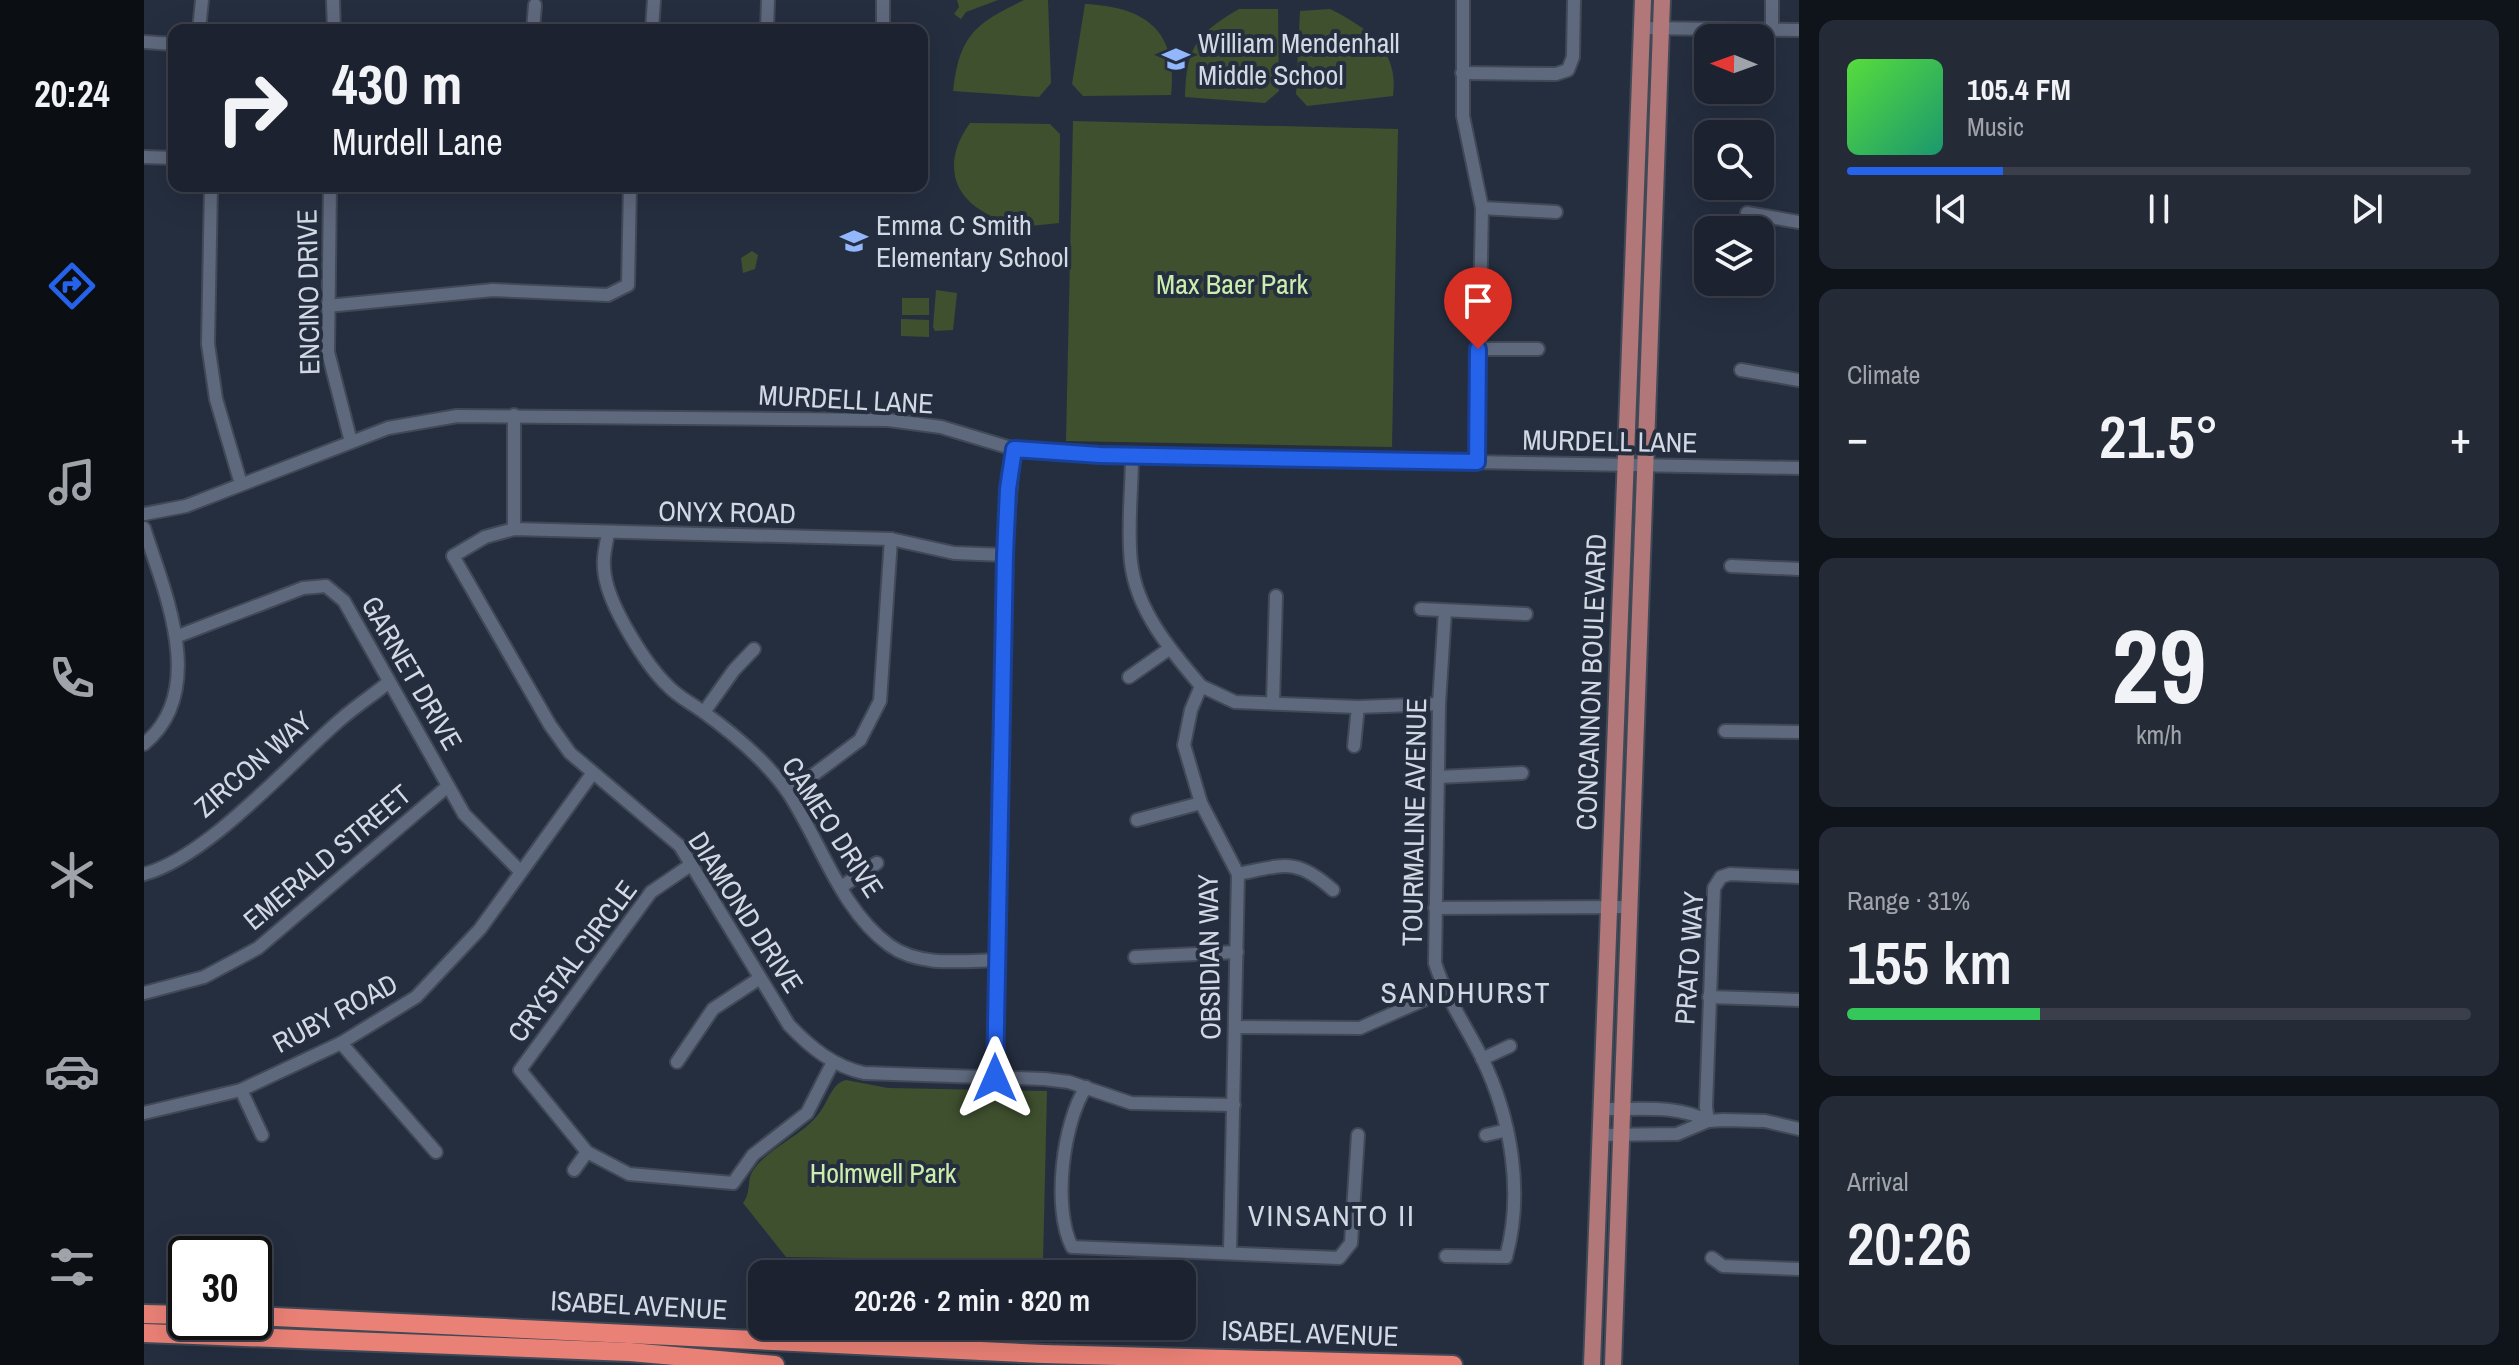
<!DOCTYPE html>
<meta charset="utf-8">
<style>
:root{--surface:#1c222f;--page:#252a37;--text:#f1f3f6;--muted:#a0a4aa;--line:#3a3f4b;--accent:#2563eb}
body{margin:0;font-family:"Archivo Narrow",sans-serif;background:var(--page);color:var(--text);height:100vh;display:flex;flex-direction:column;font-size:30px;white-space:nowrap}
*{box-sizing:border-box;margin:0}
p{font-size:26px;color:var(--muted)}
.icon{flex:none;width:44px;height:44px;fill:none;stroke:currentColor;stroke-width:2;stroke-linecap:round;stroke-linejoin:round}
.map{position:relative;flex:1;overflow:hidden}
.sheet{display:flex;flex-direction:column;gap:20px;padding:20px;background:#0f131a;width:720px}
.sheet>*{flex:none}
.top-card{position:absolute;left:24px;top:24px;width:760px;height:168px;border-radius:16px;box-shadow:0 8px 32px #0002,0 0 0 2px var(--line);background:#1c222f;color:var(--text);overflow:hidden}
.needle{width:52px;rotate:271deg}
.buttons{position:absolute;left:1550px;top:24px;display:grid;gap:16px}
.buttons a{display:grid;place-items:center;width:80px;height:80px;border-radius:16px;background:var(--surface);box-shadow:0 8px 32px #0002,0 0 0 2px var(--line);font-size:40px}
.speed{position:absolute;left:24px;top:1236px;display:flex;gap:16px;font-size:40px;font-weight:700;text-align:center}
.speed>*{display:grid;place-content:center;width:104px;height:104px;border-radius:50%;background:var(--surface);box-shadow:0 8px 32px #0002,0 0 0 2px var(--line);line-height:1}
.speed .limit{border:4px solid #111;border-radius:12px;background:#fff;color:#111}
.pin{position:absolute;display:grid;place-items:center;width:68px;height:68px;color:#fff;margin:-82px -34px;border-radius:50% 50% 50% 0;rotate:-45deg;box-shadow:0 0 8px #0007}
.pin .icon{rotate:45deg}
.me{position:absolute;width:88px;margin:-44px;rotate:0deg;stroke-linejoin:round;filter:drop-shadow(0 0 6px #0008)}
.turn{display:flex;align-items:center;gap:28px;height:168px;padding:0 32px;font-size:36px}
.turn .icon{width:104px;height:104px;stroke-width:2.5}
.turn b{display:block;font-size:56px;line-height:68px}
.big{font-size:60px;font-weight:600;line-height:1.1}
.sheet .card{flex:1;display:flex;flex-direction:column;justify-content:center;gap:12px;min-width:0;padding:0 28px;border-radius:16px;background:var(--page)}
.sheet .dial{align-items:center;gap:0}
.dial b{font-size:104px;line-height:1}
.song{display:flex;align-items:center;gap:24px}
.cover{width:96px;height:96px;border-radius:12px;background:linear-gradient(135deg,hsl(110 70% 55%),hsl(160 70% 35%))}
.played{height:8px;border-radius:4px;background:linear-gradient(90deg,var(--accent) 25%,var(--line) 25%)}
.keys{display:flex;justify-content:space-around;direction:ltr}
.heat{display:flex;justify-content:space-between;align-items:center;font-size:44px;direction:ltr}
.charge{height:12px;border-radius:6px;background:linear-gradient(90deg,#34c759 31%,var(--line) 0)}
.trip{position:absolute;left:604px;top:1260px;width:448px;height:80px;border-radius:16px;background:var(--surface);box-shadow:0 8px 32px #0002,0 0 0 2px var(--line);font-weight:600;line-height:80px;text-align:center}
main{display:flex;flex:1;min-height:0}
.tab-bar{display:flex;flex-direction:column;width:144px;justify-content:space-around;align-items:center;background:#0b0e13;color:var(--muted)}
.tab-bar .icon{width:56px;height:56px}
.tab-bar .on{color:var(--accent)}
.tab-bar b{font-size:36px;color:var(--text)}
.map>svg:first-child{display:block}
</style>
<main>
<nav class="tab-bar">
<b>20:24</b>
<svg class="icon on" aria-label="directions" viewBox="0 0 24 24"><path d="M12 3l9 9-9 9-9-9zM9 14v-3h6M13 9l2 2-2 2"/></svg>
<svg class="icon" aria-label="music" viewBox="0 0 24 24"><path d="M9 18V5l10-2v13"/><circle cx="6" cy="18" r="3"/><circle cx="16" cy="16" r="3"/></svg>
<svg class="icon" aria-label="phone" viewBox="0 0 24 24"><path d="M5 4h4l2 5-3 2q2 4 5 5l2-3 5 2v4C11 20 4 13 5 4z"/></svg>
<svg class="icon" aria-label="climate" viewBox="0 0 24 24"><path d="M12 3v18M4 7l16 10M4 17L20 7"/></svg>
<svg class="icon" aria-label="car" viewBox="0 0 24 24"><path d="M5 17H2v-5l4-1 3-4h7l3 4 3 1v5h-3M9 17h6M6 11h13"/><circle cx="7" cy="17" r="2"/><circle cx="17" cy="17" r="2"/></svg>
<svg class="icon" aria-label="filters" viewBox="0 0 24 24"><path d="M4 7h16M4 17h16"/><circle cx="9" cy="7" r="2"/><circle cx="15" cy="17" r="2"/></svg>
</nav>
<div class="map">
<svg width="1655" height="1365" viewBox="0 0 1655 1365">
<rect width="100%" height="100%" fill="#252e3f"/>
<g fill="#3f502f">
<polygon points="813,0 854,0 822,12 817,19 810,14 815,7"/>
<path d="M 880,0 L 904,0 L 907,83 L 895,97 L 809,91 C 815,35 832,23 880,0 Z"/>
<path d="M 941,4 C 1001,7 1034,30 1027,95 L 939,96 L 928,84 Z"/>
<path d="M 1095,9 L 1134,9 L 1135,91 L 1121,103 L 1041,97 C 1042,48 1052,34 1095,9 Z"/>
<path d="M 1186,9 C 1224,28 1255,50 1249,96 L 1163,106 L 1152,94 L 1156,11 Z"/>
<polygon points="929,121 1254,129 1248,447 922,441"/>
<path d="M 826,123 L 906,124 L 916,134 L 915,223 C 903,224 889,227 877,225 C 820,215 789,175 826,123 Z"/>
<polygon points="608,251 614,255 611,269 599,273 597,258"/>
<polygon points="792,290 813,293 809,330 791,331 789,327"/>
<rect x="758" y="298" width="27" height="17"/>
<polygon points="757,319 785,320 785,337 757,336"/>
<path d="M 702,1080 L 744,1088 L 903,1091 L 899,1261 L 642,1257 L 599,1203 C 608,1192 602,1179 610,1169 C 628,1145 659,1136 676,1112 C 684,1102 688,1083 702,1080 Z"/>
</g>
<g fill="none" stroke-linecap="round" stroke-linejoin="round">
<g stroke="#414957" stroke-width="16">
<g id="minor">
<polyline points="189,0 190,30"/>
<polyline points="1319,0 1319,116 1338,208 1333,462"/>
<polyline points="1499,28 1655,30"/>
<polyline points="1628,29 1628,0"/>
<polyline points="55,30 58,0"/>
<polyline points="389,30 391,5"/>
<polyline points="508,30 510,0"/>
<polyline points="623,30 624,0"/>
<polyline points="739,30 739,0"/>
<polyline points="0,42 30,44"/>
<polyline points="1318,73 1412,74 1424,70 1429,57 1430,0"/>
<polyline points="0,157 30,158"/>
<polyline points="67,186 64,344 72,399 97,484"/>
<polyline points="186,186 184,352 207,442"/>
<polyline points="1338,208 1412,212"/>
<polyline points="1603,213 1655,222"/>
<polyline points="183,306 349,290 464,295 484,285 486,186"/>
<polyline points="1334,349 1394,349"/>
<polyline points="1597,370 1655,380"/>
<polyline points="370,415 370,529"/>
<path d="M 988,455 C 988,490 983,527 987,562 C 992,610 1027,651 1057,686 L 1047,710 L 1040,745 L 1057,803 L 1094,874 L 1086,1251"/>
<polyline points="0,514 42,506 244,428 313,416 744,420 797,427 870,449 956,455 1655,468"/>
<path d="M 0,528 C 20,591 65,691 0,744"/>
<path d="M 464,534 C 461,549 458,561 461,576 C 466,607 501,664 524,686 C 533,696 547,703 558,711 C 590,734 623,761 645,794 C 677,843 697,910 745,945 C 775,967 817,961 852,960"/>
<path d="M 861,555 L 810,553 L 747,539 L 370,529 L 341,537 L 309,556 L 406,725 L 426,753 L 536,846 L 645,1025 C 667,1048 689,1066 720,1073 L 900,1079 L 925,1082 L 987,1103 L 1090,1105"/>
<polyline points="1587,566 1655,569"/>
<polyline points="1277,609 1382,614"/>
<path d="M 1301,611 L 1295,704 L 1291,963 C 1302,998 1322,1026 1338,1058 C 1367,1118 1380,1192 1362,1257 L 1302,1256"/>
<polyline points="34,636 159,588 182,586 200,601 320,814 377,872"/>
<polyline points="985,677 1025,649"/>
<polyline points="1057,686 1091,702 1214,707 1295,704"/>
<polyline points="1129,703 1132,596"/>
<polyline points="560,712 590,670 610,649"/>
<polyline points="1581,731 1655,732"/>
<polyline points="1210,746 1214,707"/>
<polyline points="1294,777 1378,773"/>
<polyline points="645,793 716,740 736,701 747,539"/>
<polyline points="993,820 1057,803"/>
<polyline points="548,864 507,892 376,1070 443,1152 485,1174 589,1183 609,1155 663,1113 689,1062"/>
<path d="M 0,874 C 64,857 146,763 196,720 C 212,706 229,695 245,682"/>
<path d="M 1094,874 C 1140,865 1152,857 1189,890"/>
<polyline points="697,887 733,863"/>
<polyline points="1291,908 1486,907"/>
<polyline points="991,957 1093,952"/>
<polyline points="0,993 60,977 114,948 304,786"/>
<polyline points="1565,997 1655,1000"/>
<polyline points="1091,1027 1216,1028 1300,991"/>
<polyline points="197,1043 292,1152"/>
<polyline points="1338,1059 1366,1046"/>
<polyline points="533,1062 569,1009 616,978"/>
<polyline points="851,1078 861,555 870,449"/>
<path d="M 942,1087 C 919,1122 908,1208 928,1247 L 1195,1258 L 1207,1243 L 1214,1135"/>
<polyline points="97,1090 118,1135"/>
<path d="M 1458,1109 C 1494,1110 1532,1104 1564,1121"/>
<polyline points="0,1113 97,1090 197,1043 272,997 336,929 448,774"/>
<polyline points="1564,1121 1562,1107 1570,888 1577,877 1586,874 1655,877"/>
<polyline points="1342,1135 1363,1130"/>
<polyline points="1457,1135 1533,1134 1564,1121 1579,1120 1621,1121 1655,1129"/>
<polyline points="430,1170 443,1152"/>
<polyline points="1568,1258 1579,1266 1655,1269"/>
</g>
</g>
<g stroke="#414957" stroke-width="20">
<g id="major">
<polyline points="1448,1365 1499,0"/>
<polyline points="1469,1365 1518,0"/>
</g>
</g>
<g stroke="#414957" stroke-width="22">
<g id="highway">
<polyline points="0,1314 42,1315"/>
<polyline points="110,1316 899,1354 1309,1365"/>
<polyline points="0,1333 486,1352 631,1365"/>
</g>
</g>
<use href="#minor" stroke="#5f697d" stroke-width="12"/>
<use href="#major" stroke="#b27779" stroke-width="16"/>
<use href="#highway" stroke="#ea8176" stroke-width="18"/>
</g>
<g fill="none" stroke-linecap="round" stroke-linejoin="round">
<g stroke="#184099" stroke-width="20">
<polyline id="route" points="851,1078 861,555 864,489 870,449 956,455 1333,462 1334,349"/>
</g>
<use href="#route" stroke="#2563eb" stroke-width="14"/>
</g>
<defs>
<g id="school-bare" transform="scale(2.16)"><path d="M0-5L7-2L0 1L-7-2ZM-4 1L0 2.5L4 1V4Q0 6-4 4Z" fill="#93b7fd" stroke="#252e3f" stroke-width="2.5" paint-order="stroke"/></g>
</defs>
<g fill-rule="evenodd">
<use href="#school-bare" x="1032" y="59"/>
<use href="#school-bare" x="710" y="241"/>
</g>
<g text-anchor="middle" dominant-baseline="central" stroke-width="8" stroke-linejoin="round" paint-order="stroke">
<g font-size="28" fill="#d3d9e4" stroke="#252e3f" text-anchor="start">
<text x="1054" y="43">William Mendenhall<tspan x="1054" dy="32">Middle School</tspan></text>
<text x="732" y="225">Emma C Smith<tspan x="732" dy="32">Elementary School</tspan></text>
</g>
<g font-size="28" fill="#cceeac" stroke="#252e3f">
<text x="1088" y="284">Max Baer Park</text>
<text x="739" y="1173">Holmwell Park</text>
</g>
<g font-size="28" fill="#d3d9e4" stroke="#252e3f">
<text transform="translate(164 292) rotate(-91)">ENCINO DRIVE</text>
<text transform="translate(702 399) rotate(3)">MURDELL LANE</text>
<text transform="translate(1466 441) rotate(1)">MURDELL LANE</text>
<text transform="translate(583 512) rotate(1)">ONYX ROAD</text>
<text transform="translate(268 673) rotate(60)">GARNET DRIVE</text>
<text transform="translate(1447 682) rotate(-88)">CONCANNON BOULEVARD</text>
<text transform="translate(109 764) rotate(-41)">ZIRCON WAY</text>
<text transform="translate(1270 822) rotate(-89)">TOURMALINE AVENUE</text>
<text transform="translate(689 827) rotate(57)">CAMEO DRIVE</text>
<text transform="translate(183 857) rotate(-40)">EMERALD STREET</text>
<text transform="translate(602 912) rotate(57)">DIAMOND DRIVE</text>
<text transform="translate(1065 957) rotate(-91)">OBSIDIAN WAY</text>
<text transform="translate(1545 958) rotate(-86)">PRATO WAY</text>
<text transform="translate(428 961) rotate(-53)">CRYSTAL CIRCLE</text>
<text transform="translate(191 1013) rotate(-28)">RUBY ROAD</text>
<text transform="translate(495 1305) rotate(3)">ISABEL AVENUE</text>
<text transform="translate(1166 1333) rotate(2)">ISABEL AVENUE</text>
</g>
<g font-size="30" letter-spacing="2" fill="#d3d9e4" stroke="#252e3f">
<text x="1322" y="992">SANDHURST</text>
<text x="1188" y="1215">VINSANTO II</text>
</g>
</g>
</svg>
<div class="buttons">
<a><svg class="needle" viewBox="-14 -14 28 28"><path d="M0-13l5 13h-10z" fill="#e53935"/><path d="M0 13l5-13h-10z" fill="#a0a4aa"/></svg></a>
<a><svg class="icon" aria-label="search" viewBox="0 0 24 24"><circle cx="10" cy="10" r="6"/><path d="M15 15l6 6"/></svg></a>
<a><svg class="icon" aria-label="layers" viewBox="0 0 24 24"><path d="M12 4l9 5-9 5-9-5zM3 14l9 5 9-5"/></svg></a>
</div>
<div class="speed"><div class="limit">30</div></div>
<div class="pin" style="left:1334px;top:349px;background:#d93025"><svg class="icon" aria-label="arrive" viewBox="0 0 24 24"><path d="M6 21V4h12l-3 4 3 4H6"/></svg></div>
<svg class="me" style="left:851px;top:1078px" viewBox="-20 -20 40 40"><path d="M0-17L14 15 0 8-14 15z" fill="#2563eb" stroke="#fff" stroke-width="4"/></svg>
<div class="trip">20:26 · 2 min · 820 m</div>
<div class="top-card">
<div class="turn"><svg class="icon" aria-label="right" viewBox="0 0 24 24"><path d="M7 20v-9h11M14 6l5 5-5 5"/></svg><div><b>430 m</b>Murdell Lane</div></div>
</div>
</div>
<section class="sheet">
<div class="card">
<div class="song"><i class="cover"></i><div><b>105.4 FM</b><p>Music</p></div></div>
<div class="played"></div>
<div class="keys"><svg class="icon" aria-label="previous" viewBox="0 0 24 24"><path d="M18 5L8 12l10 7zM5 5v14"/></svg><svg class="icon" aria-label="pause" viewBox="0 0 24 24"><path d="M8 5v14M16 5v14"/></svg><svg class="icon" aria-label="next" viewBox="0 0 24 24"><path d="M6 5l10 7-10 7zM19 5v14"/></svg></div>
</div>
<div class="card"><p>Climate</p>
<div class="heat"><a>−</a><b class="big">21.5°</b><a>+</a></div>
</div>
<div class="card dial"><b>29</b><p>km/h</p></div>
<div class="card"><p>Range · 31%</p><b class="big">155 km</b><div class="charge"></div></div>
<div class="card"><p>Arrival</p><b class="big">20:26</b></div>
</section>
</main>
